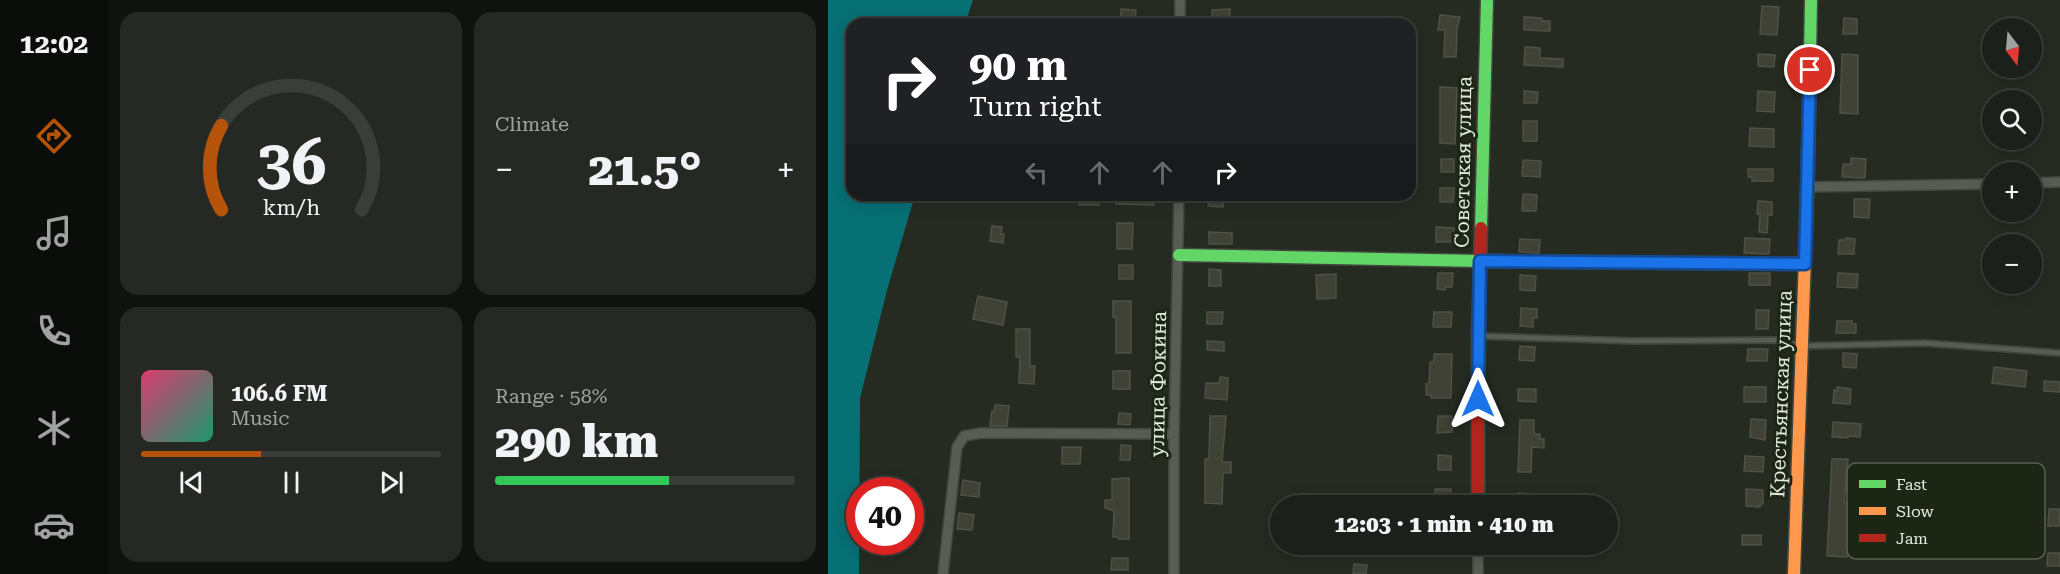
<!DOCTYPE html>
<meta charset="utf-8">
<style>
:root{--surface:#1c201a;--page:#252823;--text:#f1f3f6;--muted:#a0a3a2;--line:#3a3e39;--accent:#b45309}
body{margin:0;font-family:"Roboto Serif",serif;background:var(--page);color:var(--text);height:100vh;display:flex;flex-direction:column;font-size:22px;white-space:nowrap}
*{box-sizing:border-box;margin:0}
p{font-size:20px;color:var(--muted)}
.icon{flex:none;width:33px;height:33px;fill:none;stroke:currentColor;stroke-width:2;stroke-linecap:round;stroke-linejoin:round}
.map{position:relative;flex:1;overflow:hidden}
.panel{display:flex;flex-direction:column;gap:12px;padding:12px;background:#0f120e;width:720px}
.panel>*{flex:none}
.banner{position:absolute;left:18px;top:18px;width:570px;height:183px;border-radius:18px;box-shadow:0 3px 15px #0003,0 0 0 2px var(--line);background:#202124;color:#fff;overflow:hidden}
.needle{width:39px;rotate:164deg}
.tools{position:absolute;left:1154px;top:18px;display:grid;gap:12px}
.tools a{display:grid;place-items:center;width:60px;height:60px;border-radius:50%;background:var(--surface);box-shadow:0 3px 15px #0003,0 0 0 2px var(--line);font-size:30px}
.speed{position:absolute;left:18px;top:477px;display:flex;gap:12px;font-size:30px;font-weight:700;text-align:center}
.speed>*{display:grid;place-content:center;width:78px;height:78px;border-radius:50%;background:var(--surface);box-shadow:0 3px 15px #0003,0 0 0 2px var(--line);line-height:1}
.speed .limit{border:9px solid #d22;background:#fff;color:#111}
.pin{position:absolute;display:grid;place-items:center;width:51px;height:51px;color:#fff;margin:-26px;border:3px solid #fff;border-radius:50%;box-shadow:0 2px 6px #0007}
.me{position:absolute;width:66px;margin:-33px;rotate:0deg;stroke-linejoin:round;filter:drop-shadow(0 0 4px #0008)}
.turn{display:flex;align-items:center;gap:21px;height:126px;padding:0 24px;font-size:27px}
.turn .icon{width:78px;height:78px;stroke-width:2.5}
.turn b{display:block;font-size:42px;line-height:51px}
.lanes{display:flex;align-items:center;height:57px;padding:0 24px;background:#0003;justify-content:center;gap:30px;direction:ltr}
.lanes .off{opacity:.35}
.big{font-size:45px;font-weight:800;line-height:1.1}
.panel .tile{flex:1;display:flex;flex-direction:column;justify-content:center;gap:9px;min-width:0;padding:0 21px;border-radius:18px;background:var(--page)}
.panel .dial{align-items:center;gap:0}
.dial svg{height:156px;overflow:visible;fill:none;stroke:var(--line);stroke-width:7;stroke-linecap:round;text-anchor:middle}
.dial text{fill:var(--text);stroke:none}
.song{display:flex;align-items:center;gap:18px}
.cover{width:72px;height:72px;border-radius:9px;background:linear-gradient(135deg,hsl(340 70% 55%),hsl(160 70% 35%))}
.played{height:6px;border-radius:3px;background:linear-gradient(90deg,var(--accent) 40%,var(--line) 40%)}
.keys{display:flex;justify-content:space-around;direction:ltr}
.heat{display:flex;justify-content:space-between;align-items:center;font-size:33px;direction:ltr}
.charge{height:9px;border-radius:4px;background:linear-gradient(90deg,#34c759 58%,var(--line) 0)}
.panel .tiles{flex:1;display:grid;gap:12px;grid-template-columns:repeat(2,1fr)}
.trip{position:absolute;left:442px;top:495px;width:348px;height:60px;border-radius:30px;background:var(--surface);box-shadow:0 3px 15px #0003,0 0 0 2px var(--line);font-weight:800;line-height:60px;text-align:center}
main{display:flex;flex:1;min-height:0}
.tabs{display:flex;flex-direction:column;width:108px;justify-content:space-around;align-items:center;background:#0b0d0a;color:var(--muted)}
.tabs .icon{width:42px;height:42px}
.tabs .selected{color:var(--accent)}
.tabs b{font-size:27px;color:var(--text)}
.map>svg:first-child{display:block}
</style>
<main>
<nav class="tabs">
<b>12:02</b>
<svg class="icon selected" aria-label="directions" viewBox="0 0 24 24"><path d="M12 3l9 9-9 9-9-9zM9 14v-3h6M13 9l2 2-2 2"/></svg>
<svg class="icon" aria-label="music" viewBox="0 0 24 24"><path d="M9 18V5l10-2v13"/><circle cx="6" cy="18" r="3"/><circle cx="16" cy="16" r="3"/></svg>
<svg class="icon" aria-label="phone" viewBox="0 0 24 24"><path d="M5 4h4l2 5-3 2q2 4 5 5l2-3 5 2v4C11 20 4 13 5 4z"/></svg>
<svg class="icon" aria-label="climate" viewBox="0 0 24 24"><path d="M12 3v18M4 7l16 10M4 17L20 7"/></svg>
<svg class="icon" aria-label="car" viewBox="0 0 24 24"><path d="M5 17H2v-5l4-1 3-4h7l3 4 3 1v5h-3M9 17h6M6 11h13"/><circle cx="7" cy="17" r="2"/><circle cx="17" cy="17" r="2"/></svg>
</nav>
<section class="panel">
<div class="tiles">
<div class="tile dial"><svg viewBox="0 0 100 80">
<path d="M14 69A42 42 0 1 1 86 69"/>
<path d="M14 69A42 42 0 0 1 14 26" stroke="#b45309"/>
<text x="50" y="56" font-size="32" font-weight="700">36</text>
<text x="50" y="72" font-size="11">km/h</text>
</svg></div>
<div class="tile"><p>Climate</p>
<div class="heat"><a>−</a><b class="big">21.5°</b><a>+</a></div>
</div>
<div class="tile">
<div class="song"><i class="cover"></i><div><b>106.6 FM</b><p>Music</p></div></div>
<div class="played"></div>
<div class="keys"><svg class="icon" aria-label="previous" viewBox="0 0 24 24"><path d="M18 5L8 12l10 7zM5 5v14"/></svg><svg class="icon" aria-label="pause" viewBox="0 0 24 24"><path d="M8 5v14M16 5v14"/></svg><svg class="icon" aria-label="next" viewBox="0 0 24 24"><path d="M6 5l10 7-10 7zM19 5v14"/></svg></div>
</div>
<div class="tile"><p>Range · 58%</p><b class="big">290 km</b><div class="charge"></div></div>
</div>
</section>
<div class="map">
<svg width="1232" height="574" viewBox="0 0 1232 574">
<rect width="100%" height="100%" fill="#262b22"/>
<polygon fill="#077075" points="0,0 145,0 137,24 24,24 24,195 87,195 59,290 32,398 31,574 0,574"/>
<g fill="#404235" stroke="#4f5047" stroke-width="1.5">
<polygon points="934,6 951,7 949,35 932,34"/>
<polygon points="293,9 308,10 307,24 292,23"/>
<polygon points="402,9 402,24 384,24 384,10"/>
<polygon points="612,15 632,17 629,28 628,57 616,57 617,30 610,30"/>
<polygon points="696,17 714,18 714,21 722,21 722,31 696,30"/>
<polygon points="1016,18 1029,19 1029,34 1015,34"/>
<polygon points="697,47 712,48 712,58 735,59 735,67 696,65"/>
<polygon points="930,54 947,55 946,67 930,66"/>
<polygon points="1014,54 1030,55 1030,114 1012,113"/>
<polygon points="612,87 629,88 627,144 612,143"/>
<polygon points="696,91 710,92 709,103 696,103"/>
<polygon points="930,91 947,92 946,112 929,111"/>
<rect x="695" y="121" width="14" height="20"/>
<polygon points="922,128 946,129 946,147 921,146"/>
<polygon points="1023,158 1038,159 1037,178 1014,177 1015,164 1023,164"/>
<rect x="613" y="159" width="13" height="13"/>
<polygon points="695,160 713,161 712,177 694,176"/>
<polygon points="920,169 945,169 945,181 924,181 924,177 920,177"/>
<polygon points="612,188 626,188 625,202 612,202"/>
<polygon points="695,194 709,195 708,211 694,211"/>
<rect x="251" y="195" width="20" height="10"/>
<polygon points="288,195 327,195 326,205 288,204"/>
<polygon points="381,195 396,195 395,207 380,206"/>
<polygon points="1026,199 1042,199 1041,218 1026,217"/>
<polygon points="930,201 944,202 944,215 940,215 939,233 931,232 932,214 929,214"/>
<polygon points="289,223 305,223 304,249 289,249"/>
<polygon points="164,226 174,227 173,234 176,234 175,243 162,241"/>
<polygon points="608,227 626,228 625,242 608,242"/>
<polygon points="381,232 404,233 404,244 381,244"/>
<polygon points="917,238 942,239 941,254 916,253"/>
<polygon points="1018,238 1027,239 1026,254 1010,254 1011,240 1018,240"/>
<polygon points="692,239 712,240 711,253 691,252"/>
<rect x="291" y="265" width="14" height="14"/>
<polygon points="381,269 393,270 393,286 381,286"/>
<polygon points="610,273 625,273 624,287 617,287 617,290 609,289"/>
<rect x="921" y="273" width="21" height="12"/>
<polygon points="1010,273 1030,274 1029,288 1009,287"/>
<polygon points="508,274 508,298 489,299 488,275"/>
<polygon points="692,275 708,276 707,291 692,290"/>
<polygon points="150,296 179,302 175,325 145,319"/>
<polygon points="285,301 303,301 303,353 288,353 288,317 285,317"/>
<polygon points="693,308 709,309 709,318 705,318 705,327 692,326"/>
<polygon points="928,310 941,310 940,329 928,329"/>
<polygon points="379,312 395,312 394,324 379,324"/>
<polygon points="606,312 624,312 623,327 605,327"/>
<polygon points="1009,321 1024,321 1024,324 1028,324 1028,333 1008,333"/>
<polygon points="188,329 202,329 202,366 207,366 206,384 191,383 192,357 188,357"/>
<polygon points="379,341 396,342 396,351 379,350"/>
<polygon points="692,346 707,347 706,361 691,360"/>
<polygon points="920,349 940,349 939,361 919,361"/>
<polygon points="1015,353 1029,354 1028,368 1015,367"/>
<polygon points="606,354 624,354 623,398 603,398 603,395 598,395 598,384 601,384 602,362 606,362"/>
<polygon points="1166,367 1199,371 1197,387 1164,383"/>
<rect x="285" y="371" width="17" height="18"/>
<polygon points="392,377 400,378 399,400 377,398 378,383 391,383"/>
<polygon points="1216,381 1232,382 1232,392 1216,391"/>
<rect x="916" y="387" width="22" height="15"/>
<polygon points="1009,387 1023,389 1022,404 1005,403 1006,390 1009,391"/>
<polygon points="690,389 708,389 708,402 690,401"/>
<polygon points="167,405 181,406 179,426 162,426 164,411 166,411"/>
<polygon points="291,413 303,414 302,425 290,424"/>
<polygon points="382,416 398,416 394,462 403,462 403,473 395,473 394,504 377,503 377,459 381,459"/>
<polygon points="610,416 624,416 624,432 609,433"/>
<polygon points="923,419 938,420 937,440 922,437"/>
<polygon points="692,420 706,420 706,434 712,434 712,439 716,439 716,448 704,447 703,472 690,472"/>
<polygon points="1005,422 1033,424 1032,437 1020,436 1020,438 1004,437"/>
<polygon points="293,445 303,446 302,460 292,460"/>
<polygon points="234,447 253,447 252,464 234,464"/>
<polygon points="610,455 623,456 623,470 610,470"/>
<polygon points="917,456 936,457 935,472 916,471"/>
<polygon points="1004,459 1020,459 1016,502 1027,503 1023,549 1020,549 1019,557 999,556"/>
<polygon points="301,478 301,539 290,539 290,537 285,537 286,511 277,508 277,500 284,500 284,479"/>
<polygon points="135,480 152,483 151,497 133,495"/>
<polygon points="607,489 623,489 622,506 607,506"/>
<polygon points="918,489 935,490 935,504 932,504 932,507 918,506"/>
<polygon points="690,493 709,494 709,506 690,506"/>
<polygon points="1221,509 1232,509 1231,526 1220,526"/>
<polygon points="131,513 146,515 144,530 129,529"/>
<rect x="914" y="535" width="19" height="10"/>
<polygon points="1220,553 1232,553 1232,566 1219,566"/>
<polygon points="284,558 300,558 300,570 283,570"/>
<polygon points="526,564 539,565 538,574 525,574"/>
</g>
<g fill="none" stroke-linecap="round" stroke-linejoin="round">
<g stroke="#41463e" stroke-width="8">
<polyline id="lane" points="651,336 807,341 951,340 975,346 1096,343 1232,353"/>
</g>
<g stroke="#41463e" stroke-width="12">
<g id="street">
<polyline points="352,0 352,24"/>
<polyline points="1203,183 1232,182"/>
<polyline points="980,187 1164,184"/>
<polyline points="650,544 650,574"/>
<polyline points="115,574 129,447 136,436 153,433 346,434"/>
<polyline points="346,574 346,434 351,195"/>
</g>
</g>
<g stroke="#41463e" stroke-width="15">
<g id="fast">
<polyline points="980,169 983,0"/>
<polyline points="653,228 659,0"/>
<polyline points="351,255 652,261 977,264"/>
</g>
</g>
<g stroke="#41463e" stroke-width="15">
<polyline id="slow" points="966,574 980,169"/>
</g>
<g stroke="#41463e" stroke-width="15">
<polyline id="jam" points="650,506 650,336 653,228"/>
</g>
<use href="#lane" stroke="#585c54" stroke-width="4.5"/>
<use href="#street" stroke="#585c54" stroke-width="9"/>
<use href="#fast" stroke="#63d668" stroke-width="12"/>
<use href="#slow" stroke="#ff974d" stroke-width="12"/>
<use href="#jam" stroke="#b3261e" stroke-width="12"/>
</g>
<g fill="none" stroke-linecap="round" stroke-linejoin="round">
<g stroke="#114b97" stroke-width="15">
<polyline id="route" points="650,399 652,261 977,264 982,70"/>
</g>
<use href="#route" stroke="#1a73e8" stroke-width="10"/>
</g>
<g text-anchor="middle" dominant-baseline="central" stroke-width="6" stroke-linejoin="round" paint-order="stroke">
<g font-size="20" fill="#e2e9de" stroke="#1d2515">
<text transform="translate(635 162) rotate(-89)">Советская улица</text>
<text transform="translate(330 384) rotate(-89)">улица Фокина</text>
<text transform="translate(953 394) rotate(-88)">Крестьянская улица</text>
</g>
</g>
<rect x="1019" y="463" width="198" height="96" rx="9" fill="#1d2515" stroke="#586051" stroke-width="1.5"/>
<rect x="1031" y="480" width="27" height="8" fill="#63d668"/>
<rect x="1031" y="507" width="27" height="8" fill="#ff974d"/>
<rect x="1031" y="534" width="27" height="8" fill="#b3261e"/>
<g font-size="16" fill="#e2e9de">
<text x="1068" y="490">Fast</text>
<text x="1068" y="517">Slow</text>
<text x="1068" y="544">Jam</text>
</g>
</svg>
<div class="tools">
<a><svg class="needle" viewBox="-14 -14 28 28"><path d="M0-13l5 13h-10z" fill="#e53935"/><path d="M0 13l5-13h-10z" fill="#a0a3a2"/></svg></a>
<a><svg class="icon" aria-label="search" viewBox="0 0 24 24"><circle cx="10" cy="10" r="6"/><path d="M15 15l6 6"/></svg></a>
<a>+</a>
<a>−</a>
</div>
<div class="speed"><div class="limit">40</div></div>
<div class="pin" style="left:982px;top:70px;background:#d93025"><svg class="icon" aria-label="arrive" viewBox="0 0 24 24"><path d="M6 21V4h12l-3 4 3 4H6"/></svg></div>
<svg class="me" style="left:650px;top:399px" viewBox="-20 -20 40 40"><path d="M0-17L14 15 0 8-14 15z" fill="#1a73e8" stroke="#fff" stroke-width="4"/></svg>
<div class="trip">12:03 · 1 min · 410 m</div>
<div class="banner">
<div class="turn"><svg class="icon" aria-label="right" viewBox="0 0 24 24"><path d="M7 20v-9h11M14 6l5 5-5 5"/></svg><div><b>90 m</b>Turn right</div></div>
<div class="lanes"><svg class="icon off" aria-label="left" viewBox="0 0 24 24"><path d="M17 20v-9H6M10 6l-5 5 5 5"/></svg><svg class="icon off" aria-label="ahead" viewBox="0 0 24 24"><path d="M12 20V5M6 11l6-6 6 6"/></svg><svg class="icon off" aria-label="ahead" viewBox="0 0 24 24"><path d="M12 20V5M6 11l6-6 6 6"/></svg><svg class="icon" aria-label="right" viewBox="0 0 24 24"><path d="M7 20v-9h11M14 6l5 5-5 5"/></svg></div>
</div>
</div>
</main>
